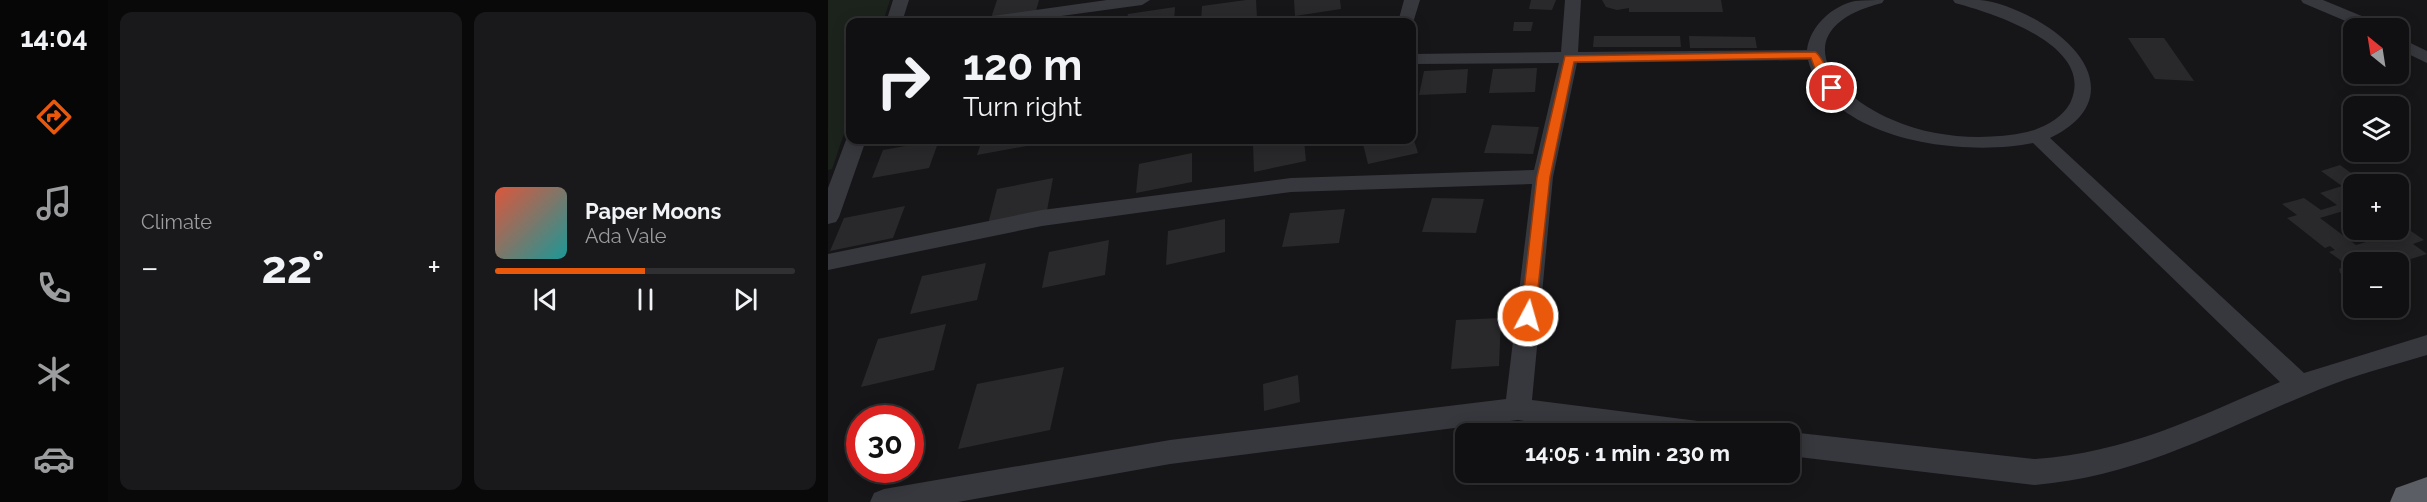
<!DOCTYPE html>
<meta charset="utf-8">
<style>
:root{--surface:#101012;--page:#19191b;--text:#f1f3f6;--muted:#9c9d9f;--line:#303032;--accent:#ea580c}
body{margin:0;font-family:Raleway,sans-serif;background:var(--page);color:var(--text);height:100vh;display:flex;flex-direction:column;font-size:22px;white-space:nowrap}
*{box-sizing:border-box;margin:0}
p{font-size:20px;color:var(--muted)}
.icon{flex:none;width:33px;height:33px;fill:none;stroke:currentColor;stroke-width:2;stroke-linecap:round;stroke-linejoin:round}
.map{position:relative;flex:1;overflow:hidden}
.details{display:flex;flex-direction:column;gap:12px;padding:12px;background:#09090a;width:720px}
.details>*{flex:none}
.guide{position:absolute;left:18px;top:18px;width:570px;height:126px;border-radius:12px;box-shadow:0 3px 15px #0003,0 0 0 2px var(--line);background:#101012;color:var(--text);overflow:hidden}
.needle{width:39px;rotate:330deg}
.fabs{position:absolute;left:1515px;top:18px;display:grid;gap:12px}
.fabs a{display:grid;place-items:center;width:66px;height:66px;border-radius:12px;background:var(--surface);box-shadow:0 3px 15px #0003,0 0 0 2px var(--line);font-size:30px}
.speed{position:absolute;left:18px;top:405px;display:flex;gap:12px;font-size:30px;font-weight:700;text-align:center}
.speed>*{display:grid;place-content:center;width:78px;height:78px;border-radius:50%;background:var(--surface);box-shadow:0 3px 15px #0003,0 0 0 2px var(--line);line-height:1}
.speed .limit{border:9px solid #d22;background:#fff;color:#111}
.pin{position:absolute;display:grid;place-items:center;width:51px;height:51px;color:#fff;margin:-26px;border:3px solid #fff;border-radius:50%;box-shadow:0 2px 6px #0007}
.me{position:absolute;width:66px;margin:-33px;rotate:6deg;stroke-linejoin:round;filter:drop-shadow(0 0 4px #0008)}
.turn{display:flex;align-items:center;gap:21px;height:126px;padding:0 18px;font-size:27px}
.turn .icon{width:78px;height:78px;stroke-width:2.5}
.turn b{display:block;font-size:42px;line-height:51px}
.big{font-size:45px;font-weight:700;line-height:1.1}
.details .card{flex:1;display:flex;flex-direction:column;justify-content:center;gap:9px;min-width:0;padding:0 21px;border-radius:12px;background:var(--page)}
.song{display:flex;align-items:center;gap:18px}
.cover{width:72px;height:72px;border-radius:9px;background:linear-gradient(135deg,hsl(10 70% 55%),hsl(180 70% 35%))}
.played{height:6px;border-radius:3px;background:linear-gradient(90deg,var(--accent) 50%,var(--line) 50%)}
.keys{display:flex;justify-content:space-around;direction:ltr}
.heat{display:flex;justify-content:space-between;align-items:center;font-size:33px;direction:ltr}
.details .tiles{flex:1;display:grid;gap:12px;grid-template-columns:repeat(2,1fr)}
.trip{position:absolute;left:627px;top:423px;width:345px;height:60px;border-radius:12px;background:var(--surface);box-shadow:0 3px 15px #0003,0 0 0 2px var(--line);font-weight:700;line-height:60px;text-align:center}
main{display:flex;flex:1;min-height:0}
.tabs{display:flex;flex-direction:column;width:108px;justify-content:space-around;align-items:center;background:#060607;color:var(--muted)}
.tabs .icon{width:42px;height:42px}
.tabs .on{color:var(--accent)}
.tabs b{font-size:27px;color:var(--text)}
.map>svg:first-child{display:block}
</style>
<main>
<nav class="tabs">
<b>14:04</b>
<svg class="icon on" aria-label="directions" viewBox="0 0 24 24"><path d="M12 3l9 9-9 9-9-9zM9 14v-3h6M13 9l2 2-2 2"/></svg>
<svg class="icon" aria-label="music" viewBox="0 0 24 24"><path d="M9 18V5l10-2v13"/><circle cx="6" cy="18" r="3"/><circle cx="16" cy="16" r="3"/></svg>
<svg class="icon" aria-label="phone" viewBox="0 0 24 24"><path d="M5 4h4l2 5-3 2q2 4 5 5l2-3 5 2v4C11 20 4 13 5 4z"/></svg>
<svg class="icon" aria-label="climate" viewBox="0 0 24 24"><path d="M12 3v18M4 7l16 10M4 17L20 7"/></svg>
<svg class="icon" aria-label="car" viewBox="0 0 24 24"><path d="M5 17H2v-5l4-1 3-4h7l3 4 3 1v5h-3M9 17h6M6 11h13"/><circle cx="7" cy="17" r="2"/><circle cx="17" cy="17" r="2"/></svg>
</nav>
<section class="details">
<div class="tiles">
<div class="card"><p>Climate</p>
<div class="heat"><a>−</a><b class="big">22°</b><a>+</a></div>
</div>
<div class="card">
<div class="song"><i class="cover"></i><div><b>Paper Moons</b><p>Ada Vale</p></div></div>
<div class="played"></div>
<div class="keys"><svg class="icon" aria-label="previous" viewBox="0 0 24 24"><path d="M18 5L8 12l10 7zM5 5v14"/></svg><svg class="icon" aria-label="pause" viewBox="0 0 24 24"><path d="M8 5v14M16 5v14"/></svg><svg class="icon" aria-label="next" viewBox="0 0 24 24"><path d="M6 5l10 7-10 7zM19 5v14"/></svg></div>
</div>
</div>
</section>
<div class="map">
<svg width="1599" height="502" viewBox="0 0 1599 502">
<rect width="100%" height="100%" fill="#161618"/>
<polygon fill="#1c231d" points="0,0 62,0 55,22 22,22 22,116 4,169 0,170"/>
<g fill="#29292c">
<polygon points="169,0 211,0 208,11 163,18"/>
<polygon points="418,0 428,0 429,18 396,22 373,22 374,6"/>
<polygon points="466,0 512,0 513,9 467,16"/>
<polygon points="703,0 728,0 724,10 701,9"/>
<polygon points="774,0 893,0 895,12 801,12 801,8 789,10 778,7"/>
<polygon points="347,7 346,22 298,22 300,14"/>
<polygon points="686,22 705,22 703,31 685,31"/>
<polygon points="766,36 852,36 853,47 765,47"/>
<polygon points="861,36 927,37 929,48 862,48"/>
<polygon points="1300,38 1336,38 1366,81 1327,79"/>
<polygon points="709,68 707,92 661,93 665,69"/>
<polygon points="640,69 638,93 591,95 596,71"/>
<polygon points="664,125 711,127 705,154 656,153"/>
<polygon points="584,134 590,153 540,164 534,140 584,140"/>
<polygon points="111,140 101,168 44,178 55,150"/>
<polygon points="154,140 205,140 204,145 149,155"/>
<polygon points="448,140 476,140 478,161 426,172 425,144"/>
<polygon points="364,153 364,182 308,193 311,164"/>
<polygon points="1512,165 1537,183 1526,184 1526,211 1522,209 1492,218 1528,245 1558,236 1550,230 1570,230 1570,222 1596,240 1585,244 1599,254 1570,263 1526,262 1526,265 1520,261 1515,262 1501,252 1507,250 1502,246 1497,248 1459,218 1469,215 1454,204 1476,198 1493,210 1509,205 1492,193 1514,186 1493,171"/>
<polygon points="225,178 218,216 159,228 169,189"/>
<polygon points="604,198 656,199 648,233 594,232"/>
<polygon points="77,206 65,238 2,251 16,218"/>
<polygon points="517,209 511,243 454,247 462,213"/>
<polygon points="397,219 397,252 338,265 340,231"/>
<polygon points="281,240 277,275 214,288 221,252"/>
<polygon points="158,263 149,300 82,314 94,276"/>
<polygon points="1515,266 1526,268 1526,278 1512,273 1511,269"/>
<polygon points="673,318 671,366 623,369 628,320"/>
<polygon points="118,324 106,370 33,387 50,339"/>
<polygon points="236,367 222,430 130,449 149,384"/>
<polygon points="470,375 472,402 436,411 435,384"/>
</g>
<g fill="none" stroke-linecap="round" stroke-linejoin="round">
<g fill="#37383d" fill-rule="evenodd">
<polygon points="65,0 81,0 74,22 58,22"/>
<polygon points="279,0 322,0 314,5 189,22 149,22 157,17"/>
<polygon points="576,0 592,0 584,26 584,22 570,22"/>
<path d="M 737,0 L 753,0 L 750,52 L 979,50 C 982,26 1004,6 1027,1 C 1036,0 1047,0 1056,0 L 1054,3 C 958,27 998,92 1065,120 C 1105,138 1157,141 1199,132 C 1216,128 1236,117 1243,101 C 1267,45 1164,13 1127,3 L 1125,0 C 1134,0 1143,0 1152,0 C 1192,4 1263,44 1263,88 C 1263,112 1243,128 1222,138 L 1476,373 L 1599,335 L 1599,355 C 1563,366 1526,375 1490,390 C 1394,429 1313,476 1207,485 L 962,456 L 962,434 L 958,434 L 962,432 L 1207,459 C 1301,452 1367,418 1452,382 L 1205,143 C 1137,157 1001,142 980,60 L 749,63 L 725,177 L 704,400 L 878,422 L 888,426 L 891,434 L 788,434 L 690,420 L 342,464 L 130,502 L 42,502 L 46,493 L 56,489 L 342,440 L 678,399 L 704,184 L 463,192 L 214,226 L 0,270 L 0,254 L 214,210 L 463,178 L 706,170 L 731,63 L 584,64 L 584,54 L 733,52 Z"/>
<polygon points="1473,0 1495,0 1553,24 1555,28 1534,28 1475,3"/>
<polygon points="1570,37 1599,51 1599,63 1570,49"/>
<polygon points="22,135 22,140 38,140 11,217 8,222 0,224 0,188 18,140"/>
</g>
<polygon fill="#5b5e65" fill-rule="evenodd" points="1599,477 1599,502 1562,502 1568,488"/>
</g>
<path fill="#ea580c" stroke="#983908" stroke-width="1.5" d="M 987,52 C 994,55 1003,79 1009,88 L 1008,90 L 1000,90 L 990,77 L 983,58 L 746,62 L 722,177 L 707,316 L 705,320 L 695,320 L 693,316 L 709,177 L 737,56 Z"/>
</svg>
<div class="fabs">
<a><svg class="needle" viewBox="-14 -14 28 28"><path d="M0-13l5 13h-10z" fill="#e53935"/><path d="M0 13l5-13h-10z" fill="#9c9d9f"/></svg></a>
<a><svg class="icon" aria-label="layers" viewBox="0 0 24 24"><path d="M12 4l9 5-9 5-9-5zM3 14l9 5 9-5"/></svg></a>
<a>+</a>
<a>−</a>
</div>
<div class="speed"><div class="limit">30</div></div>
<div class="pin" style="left:1004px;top:88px;background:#d93025"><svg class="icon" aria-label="arrive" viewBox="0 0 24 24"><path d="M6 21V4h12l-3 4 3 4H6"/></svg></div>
<svg class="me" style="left:700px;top:316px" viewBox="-20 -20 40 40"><circle r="17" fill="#ea580c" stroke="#fff" stroke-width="3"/><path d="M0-11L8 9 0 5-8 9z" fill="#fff"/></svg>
<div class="trip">14:05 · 1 min · 230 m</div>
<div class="guide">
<div class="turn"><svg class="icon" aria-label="right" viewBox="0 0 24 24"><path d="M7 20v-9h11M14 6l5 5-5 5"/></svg><div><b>120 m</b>Turn right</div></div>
</div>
</div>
</main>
